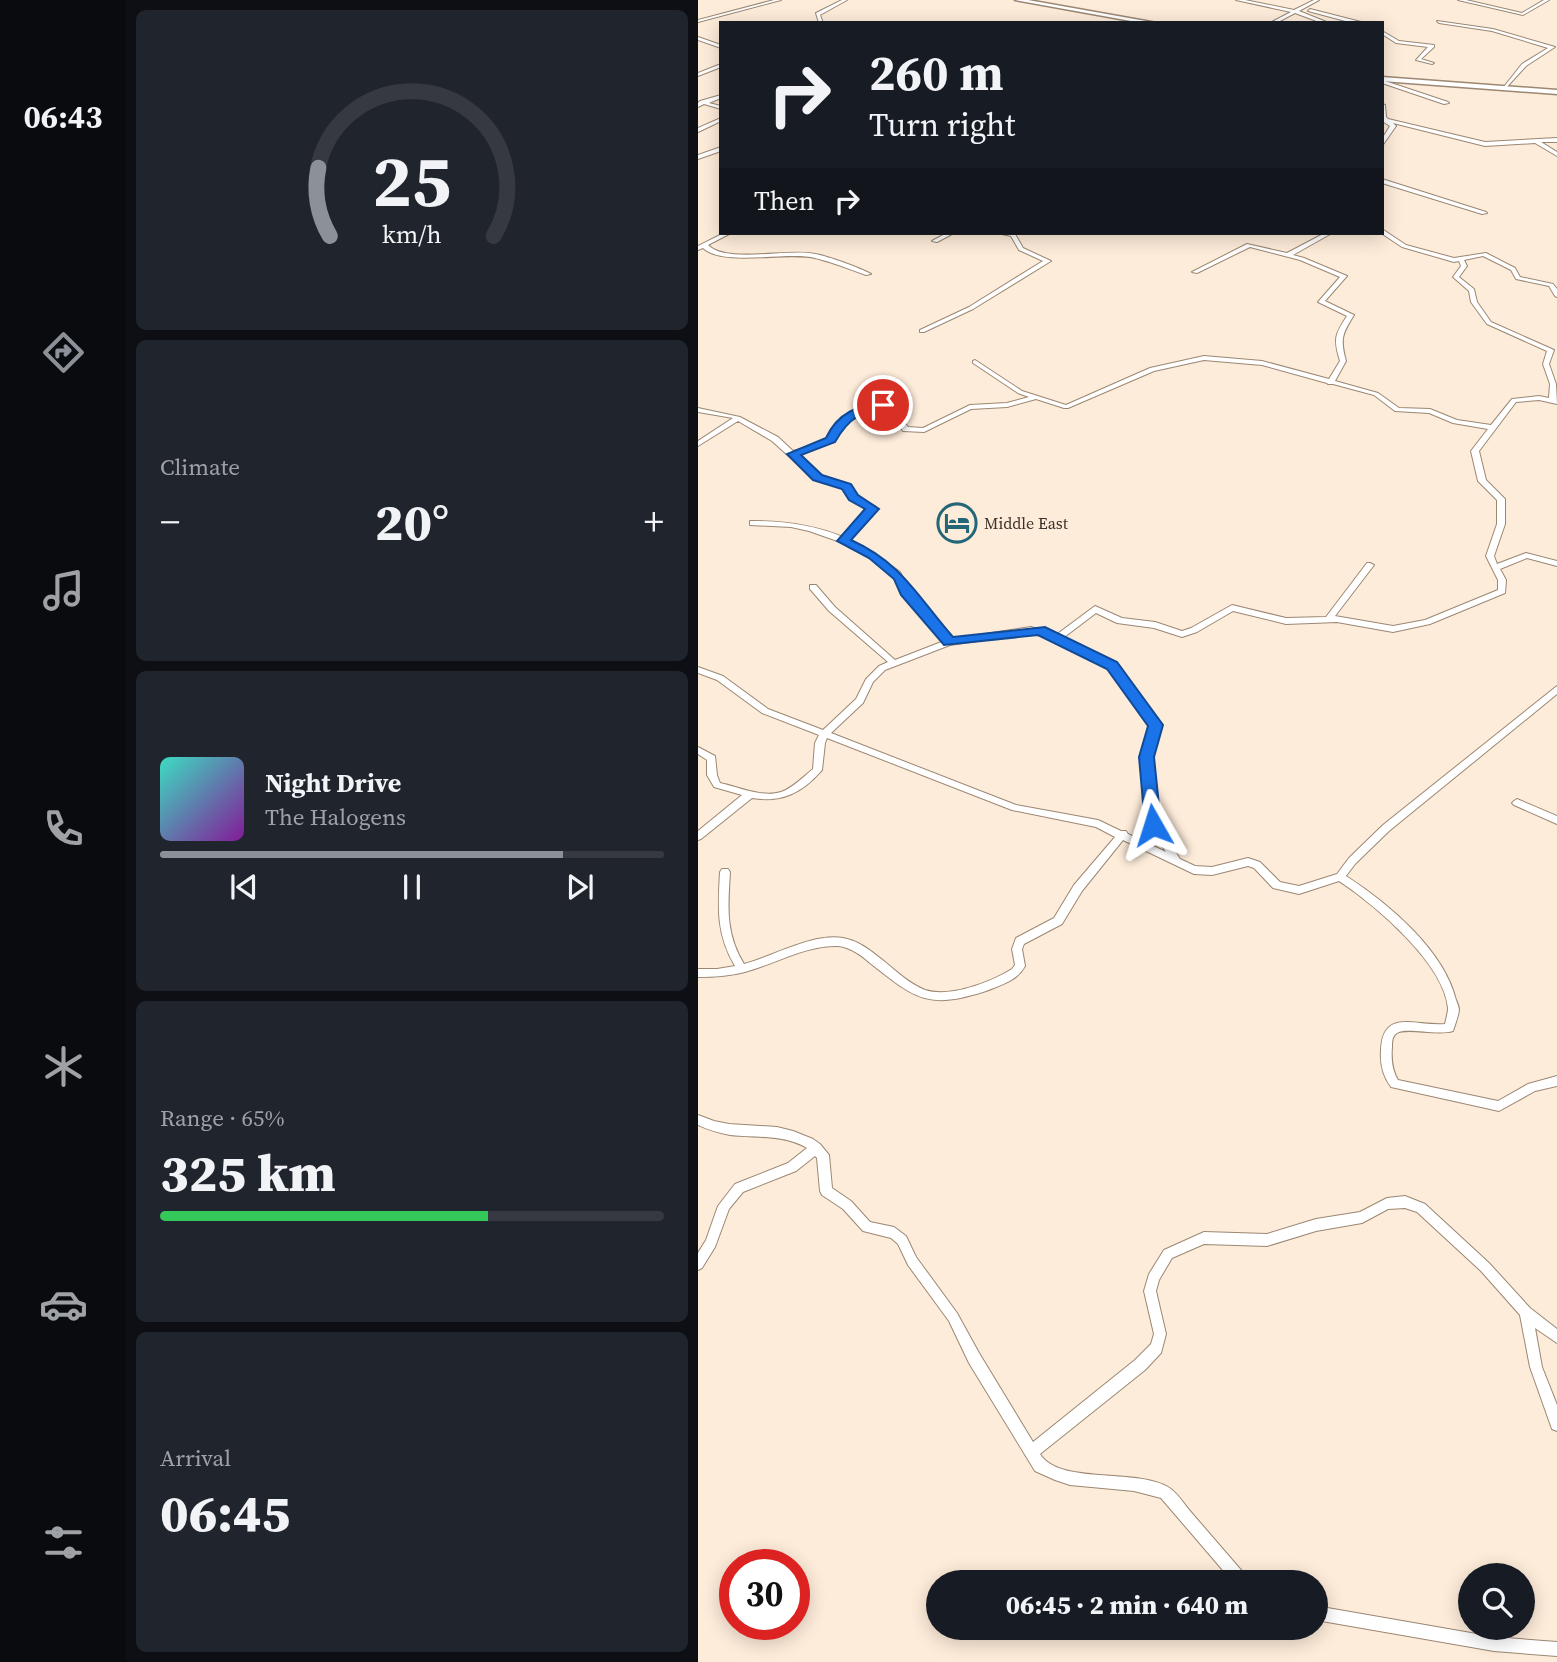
<!DOCTYPE html>
<meta charset="utf-8">
<style>
:root{--surface:#171b24;--page:#20242c;--text:#f1f3f6;--muted:#9ea1a6;--line:#363941;--accent:#8c9099}
body{margin:0;font-family:"Source Serif 4",serif;background:var(--page);color:var(--text);height:100vh;display:flex;flex-direction:column;font-size:26px;white-space:nowrap}
*{box-sizing:border-box;margin:0}
p{font-size:23px;color:var(--muted)}
.icon{flex:none;width:38px;height:38px;fill:none;stroke:currentColor;stroke-width:2;stroke-linecap:round;stroke-linejoin:round}
.map{position:relative;flex:1;overflow:hidden}
.panel{display:flex;flex-direction:column;gap:10px;padding:10px;background:#0d0f14;width:572px}
.panel>*{flex:none}
.guide{position:absolute;left:21px;top:21px;width:665px;height:214px;border-radius:0px;box-shadow:0 4px 18px #0003;background:#171b24;color:var(--text);overflow:hidden}
.buttons{position:absolute;left:760px;top:1563px;display:grid;gap:14px}
.buttons a{display:grid;place-items:center;width:77px;height:77px;border-radius:50%;background:var(--surface);box-shadow:0 4px 18px #0003;font-size:35px}
.speed{position:absolute;left:21px;top:1549px;display:flex;gap:14px;font-size:35px;font-weight:700;text-align:center}
.speed>*{display:grid;place-content:center;width:91px;height:91px;border-radius:50%;background:var(--surface);box-shadow:0 4px 18px #0003;line-height:1}
.speed .limit{border:10px solid #d22;background:#fff;color:#111}
.pin{position:absolute;display:grid;place-items:center;width:60px;height:60px;color:#fff;margin:-30px;border:4px solid #fff;border-radius:50%;box-shadow:0 2px 7px #0007}
.me{position:absolute;width:77px;margin:-38px;rotate:354deg;stroke-linejoin:round;filter:drop-shadow(0 0 5px #0008)}
.turn{display:flex;align-items:center;gap:24px;height:147px;padding:0 35px;font-size:32px}
.turn .icon{width:91px;height:91px;stroke-width:2.5}
.turn b{display:block;font-size:49px;line-height:60px}
.then{display:flex;align-items:center;height:66px;padding:0 35px;background:#0003;gap:14px;font-size:26px}
.big{font-size:52px;font-weight:800;line-height:1.1}
.panel .tile{flex:1;display:flex;flex-direction:column;justify-content:center;gap:10px;min-width:0;padding:0 24px;border-radius:10px;background:var(--page)}
.panel .dial{align-items:center;gap:0}
.dial svg{height:182px;overflow:visible;fill:none;stroke:var(--line);stroke-width:7;stroke-linecap:round;text-anchor:middle}
.dial text{fill:var(--text);stroke:none}
.song{display:flex;align-items:center;gap:21px}
.cover{width:84px;height:84px;border-radius:10px;background:linear-gradient(135deg,hsl(170 70% 55%),hsl(290 70% 35%))}
.played{height:7px;border-radius:4px;background:linear-gradient(90deg,var(--accent) 80%,var(--line) 80%)}
.keys{display:flex;justify-content:space-around;direction:ltr}
.heat{display:flex;justify-content:space-between;align-items:center;font-size:38px;direction:ltr}
.charge{height:10px;border-radius:5px;background:linear-gradient(90deg,#34c759 65%,var(--line) 0)}
.trip{position:absolute;left:228px;top:1570px;width:402px;height:70px;border-radius:35px;background:var(--surface);box-shadow:0 4px 18px #0003;font-weight:800;line-height:70px;text-align:center}
main{display:flex;flex:1;min-height:0}
.tabs{display:flex;flex-direction:column;width:126px;justify-content:space-around;align-items:center;background:#090b0e;color:var(--muted)}
.tabs .icon{width:49px;height:49px}
.tabs .current{color:var(--accent)}
.tabs b{font-size:32px;color:var(--text)}
.map>svg:first-child{display:block}
</style>
<main>
<nav class="tabs">
<b>06:43</b>
<svg class="icon current" aria-label="directions" viewBox="0 0 24 24"><path d="M12 3l9 9-9 9-9-9zM9 14v-3h6M13 9l2 2-2 2"/></svg>
<svg class="icon" aria-label="music" viewBox="0 0 24 24"><path d="M9 18V5l10-2v13"/><circle cx="6" cy="18" r="3"/><circle cx="16" cy="16" r="3"/></svg>
<svg class="icon" aria-label="phone" viewBox="0 0 24 24"><path d="M5 4h4l2 5-3 2q2 4 5 5l2-3 5 2v4C11 20 4 13 5 4z"/></svg>
<svg class="icon" aria-label="climate" viewBox="0 0 24 24"><path d="M12 3v18M4 7l16 10M4 17L20 7"/></svg>
<svg class="icon" aria-label="car" viewBox="0 0 24 24"><path d="M5 17H2v-5l4-1 3-4h7l3 4 3 1v5h-3M9 17h6M6 11h13"/><circle cx="7" cy="17" r="2"/><circle cx="17" cy="17" r="2"/></svg>
<svg class="icon" aria-label="filters" viewBox="0 0 24 24"><path d="M4 7h16M4 17h16"/><circle cx="9" cy="7" r="2"/><circle cx="15" cy="17" r="2"/></svg>
</nav>
<section class="panel">
<div class="tile dial"><svg viewBox="0 0 100 80">
<path d="M14 69A42 42 0 1 1 86 69"/>
<path d="M14 69A42 42 0 0 1 9 39" stroke="#8c9099"/>
<text x="50" y="56" font-size="32" font-weight="700">25</text>
<text x="50" y="72" font-size="11">km/h</text>
</svg></div>
<div class="tile"><p>Climate</p>
<div class="heat"><a>−</a><b class="big">20°</b><a>+</a></div>
</div>
<div class="tile">
<div class="song"><i class="cover"></i><div><b>Night Drive</b><p>The Halogens</p></div></div>
<div class="played"></div>
<div class="keys"><svg class="icon" aria-label="previous" viewBox="0 0 24 24"><path d="M18 5L8 12l10 7zM5 5v14"/></svg><svg class="icon" aria-label="pause" viewBox="0 0 24 24"><path d="M8 5v14M16 5v14"/></svg><svg class="icon" aria-label="next" viewBox="0 0 24 24"><path d="M6 5l10 7-10 7zM19 5v14"/></svg></div>
</div>
<div class="tile"><p>Range · 65%</p><b class="big">325 km</b><div class="charge"></div></div>
<div class="tile"><p>Arrival</p><b class="big">06:45</b></div>
</section>
<div class="map">
<svg width="859" height="1662" viewBox="0 0 859 1662">
<rect width="100%" height="100%" fill="#feecda"/>
<g fill="none" stroke-linecap="round" stroke-linejoin="round">
<g stroke="#9b8772" stroke-width="2">
<g id="minor">
<polygon points="76,0 83,0 0,22 0,20"/>
<polygon points="144,0 149,0 122,15 125,23 121,23 118,13"/>
<polygon points="538,0 547,0 596,10 616,0 621,0 601,11 631,23 624,23 597,13 578,23 572,23 593,12"/>
<polygon points="760,0 768,0 824,13 846,0 851,0 825,15"/>
<polygon points="612,9 663,22 663,23 655,23 610,11"/>
<polygon points="739,21 795,29 857,47 828,66 807,89 805,88 824,64 850,48 794,31 741,23"/>
<polygon points="684,31 701,41 736,45 736,47 723,59 736,63 734,64 718,60 730,47 698,43 684,34"/>
<polygon points="0,37 23,45 23,48 0,40"/>
<polygon points="23,64 23,67 0,76 0,73"/>
<polygon points="684,80 750,102 751,103 746,104 684,83"/>
<polygon points="23,95 23,98 11,103 23,106 23,109 6,104 0,107 0,103 2,101"/>
<polygon points="684,104 687,105 688,117 690,119 787,142 859,138 859,142 843,142 859,152 859,156 837,143 787,146 695,123 698,126 684,146 684,139 692,126 684,121"/>
<polygon points="23,118 23,121 0,132 0,128"/>
<polygon points="23,147 23,151 0,159 0,155"/>
<polygon points="684,179 788,212 789,213 784,214 684,183"/>
<path d="M 684,229 L 708,245 L 756,258 L 788,253 L 817,268 L 822,277 L 855,284 L 859,289 L 859,297 L 857,296 L 851,286 L 818,279 L 813,270 L 785,256 L 766,260 L 769,266 L 761,277 L 776,289 L 779,302 L 793,322 L 856,350 L 851,364 L 858,384 L 859,404 L 841,400 L 818,402 L 781,451 L 788,480 L 807,499 L 807,524 L 796,556 L 799,564 L 828,553 L 859,561 L 859,566 L 829,558 L 802,569 L 808,580 L 807,593 L 732,624 L 695,632 L 639,622 L 588,624 L 535,611 L 499,632 L 484,637 L 456,628 L 419,623 L 398,613 L 365,638 L 417,664 L 458,718 L 462,731 L 454,757 L 457,820 L 482,859 L 497,866 L 514,867 L 550,858 L 562,862 L 582,882 L 601,886 L 639,874 L 651,858 L 685,825 L 859,686 L 859,694 L 691,831 L 657,864 L 648,876 C 690,903 746,950 758,1000 C 759,1002 761,1008 761,1010 C 760,1017 757,1025 755,1031 C 739,1036 708,1027 699,1033 C 694,1036 694,1042 694,1047 C 693,1059 694,1070 700,1080 L 800,1101 L 830,1084 L 859,1076 L 859,1086 L 837,1091 L 801,1111 L 693,1087 C 685,1076 682,1064 683,1051 C 684,1007 719,1027 747,1024 C 748,1019 750,1013 750,1008 C 746,963 677,905 641,881 L 601,894 L 575,888 L 556,868 L 550,866 L 514,875 L 496,874 L 425,840 L 384,891 L 364,924 L 326,944 L 324,949 L 327,966 C 319,981 303,985 288,991 C 229,1010 218,999 172,963 C 163,955 152,947 140,946 C 108,945 77,964 47,972 C 32,976 16,977 0,977 L 0,969 L 19,969 L 37,966 C 18,934 20,908 22,872 L 24,869 L 30,869 L 32,872 C 30,907 27,933 46,964 C 76,956 114,933 145,938 C 162,941 174,952 187,962 C 199,972 212,984 227,990 C 252,998 293,982 314,969 L 317,965 L 314,949 L 318,938 L 356,918 L 376,885 L 417,837 L 398,827 L 314,810 L 129,738 L 127,743 L 124,770 C 104,793 84,803 54,798 L 3,839 L 0,840 L 0,831 L 44,795 L 16,787 L 9,775 L 9,760 L 0,754 L 0,747 L 17,756 L 19,775 L 22,783 C 41,787 64,798 83,792 C 95,788 105,777 115,769 L 117,743 L 121,735 L 64,713 L 19,680 L 0,673 L 0,667 L 25,676 L 70,709 L 125,730 L 158,699 L 168,679 L 181,666 L 190,662 L 131,611 L 112,589 L 112,585 L 118,585 L 137,607 L 197,660 L 246,641 L 206,595 L 196,576 L 166,553 L 148,544 L 111,531 L 93,527 L 52,525 L 52,521 L 55,521 C 86,521 116,525 145,537 L 170,509 L 152,499 L 146,489 L 116,479 L 74,441 L 40,421 L 0,446 L 0,441 L 35,418 L 0,412 L 0,408 L 42,417 L 80,437 L 95,451 C 105,448 118,445 128,440 C 132,437 134,431 138,426 C 151,408 172,401 193,405 L 210,427 L 225,428 L 272,405 L 309,403 L 331,397 L 320,393 L 275,363 L 275,361 L 277,360 L 324,391 L 368,405 L 452,368 L 506,356 L 564,361 L 631,379 L 642,361 C 635,339 637,334 649,316 L 620,302 L 642,277 L 602,260 L 552,247 L 499,273 L 494,272 L 549,244 L 589,253 L 627,233 L 634,233 L 595,255 L 606,258 L 649,276 L 627,301 L 656,315 C 644,334 642,339 648,361 L 637,381 L 680,393 L 701,408 L 732,409 L 759,420 L 793,425 L 814,399 L 841,396 L 851,398 L 852,384 L 845,364 L 849,351 L 789,324 L 773,302 L 771,291 L 755,277 L 763,266 L 761,261 L 756,262 L 704,247 L 683,233 L 684,233 ZM 506,360 L 564,365 L 629,383 L 630,384 L 635,384 L 676,395 L 697,411 L 731,413 L 755,423 L 790,429 L 773,451 L 780,481 L 799,500 L 799,524 L 788,556 L 800,580 L 800,590 L 727,620 L 695,626 L 637,616 L 676,565 L 672,563 L 669,563 L 628,617 L 588,618 L 534,605 L 493,628 L 484,631 L 457,622 L 424,618 L 397,606 L 358,635 L 333,627 L 253,639 L 212,592 L 202,572 L 171,550 L 151,539 L 178,511 L 178,507 L 158,496 L 152,485 L 122,475 L 99,455 L 136,442 C 148,419 161,406 189,408 L 205,431 L 226,432 L 273,409 L 309,407 L 338,399 L 366,408 L 370,408 L 456,371 ZM 333,633 L 356,640 L 411,668 L 450,719 L 454,731 L 444,757 L 447,820 L 468,852 L 430,834 L 428,831 L 423,831 L 400,820 L 318,805 L 133,733 L 165,703 L 175,682 L 187,670 L 252,645 Z"/>
<path d="M 26,233 L 33,233 L 10,245 C 28,264 91,248 117,254 C 130,256 162,268 173,274 L 168,275 C 151,269 134,262 117,258 C 90,251 25,267 5,248 L 0,250 L 0,246 Z"/>
<polygon points="249,233 256,233 239,242 234,241"/>
<polygon points="299,233 317,234 325,248 353,261 275,309 226,332 222,332 222,330 271,307 345,261 321,250 313,236"/>
<polygon points="819,799 859,816 859,824 816,805 814,803 816,801"/>
<path d="M 0,1115 L 16,1121 L 31,1124 L 79,1127 L 95,1131 L 115,1139 L 122,1144 L 131,1155 L 134,1188 L 153,1201 L 172,1222 L 196,1227 L 208,1236 L 218,1257 L 259,1313 L 281,1353 L 335,1442 L 437,1360 L 453,1344 L 456,1334 L 446,1291 L 451,1274 L 466,1250 L 506,1232 L 569,1234 L 618,1219 L 662,1212 L 689,1198 L 707,1196 L 727,1204 L 791,1263 L 832,1308 L 859,1329 L 859,1343 L 837,1328 L 844,1367 L 859,1405 L 859,1431 L 854,1429 L 832,1367 L 822,1315 L 783,1271 L 719,1212 L 707,1208 L 690,1209 L 664,1223 L 618,1231 L 569,1246 L 506,1244 L 474,1258 L 461,1280 L 458,1291 L 468,1334 L 463,1353 L 447,1370 L 342,1454 C 361,1485 438,1468 470,1487 C 479,1492 486,1504 492,1511 C 511,1533 530,1555 549,1577 L 551,1582 L 535,1582 L 463,1498 L 436,1491 L 372,1485 L 357,1480 L 337,1471 L 271,1363 L 251,1321 L 210,1265 L 200,1244 L 193,1238 L 165,1231 L 145,1209 L 124,1195 L 122,1191 L 119,1158 L 117,1156 L 98,1171 L 45,1192 L 31,1209 L 17,1247 L 4,1268 L 0,1270 L 0,1253 L 8,1240 L 20,1206 L 37,1184 L 90,1163 L 109,1148 C 85,1134 59,1138 32,1135 C 21,1133 11,1130 0,1125 Z"/>
<polygon points="618,1606 796,1637 859,1642 859,1656 796,1651 618,1620"/>
</g>
</g>
<g stroke="#9b8772" stroke-width="3">
<g id="tertiary">
<polygon points="317,0 330,0 459,23 444,23"/>
<polygon points="684,77 859,90 859,94 684,81"/>
</g>
</g>
<use href="#minor" fill="#fff" fill-rule="evenodd"/>
<use href="#tertiary" fill="#fff" fill-rule="evenodd"/>
</g>
<path fill="#1a73e8" stroke="#114b97" stroke-width="2" d="M 185,402 L 191,405 L 189,408 C 161,414 152,416 137,442 L 103,455 L 124,475 L 153,484 L 160,495 L 181,509 L 153,540 C 204,563 219,596 255,637 L 347,627 L 419,662 L 465,725 L 456,757 L 463,825 L 461,829 L 450,829 L 447,825 L 441,757 L 450,726 L 409,669 L 340,635 L 246,645 L 203,595 L 196,579 L 171,558 L 139,541 L 167,509 L 151,500 L 144,489 L 115,480 L 89,454 L 128,438 C 140,412 160,406 185,402 Z"/>
<defs>
<g id="hotel-ring" transform="scale(2.0125)"><circle r="9.5" fill="#feecda" stroke="#267" stroke-width="1.5"/><path d="M-6-4.5h1.5V1H6V5H4.5V3h-9V5H-6ZM-4 0a1.8 1.8 0 1 1 3.6 0ZM.5 0V-2.5h3Q6-2.5 6 0Z" fill="#267"/></g>
</defs>
<g fill-rule="evenodd">
<use href="#hotel-ring" x="259" y="523"/>
</g>
<g text-anchor="middle" dominant-baseline="central" stroke-width="5" stroke-linejoin="round" paint-order="stroke">
<g font-size="16" fill="#3b332a" stroke="#feecda" text-anchor="start">
<text x="286" y="523">Middle East</text>
</g>
</g>
</svg>
<div class="buttons">
<a><svg class="icon" aria-label="search" viewBox="0 0 24 24"><circle cx="10" cy="10" r="6"/><path d="M15 15l6 6"/></svg></a>
</div>
<div class="speed"><div class="limit">30</div></div>
<div class="pin" style="left:185px;top:405px;background:#d93025"><svg class="icon" aria-label="arrive" viewBox="0 0 24 24"><path d="M6 21V4h12l-3 4 3 4H6"/></svg></div>
<svg class="me" style="left:455px;top:825px" viewBox="-20 -20 40 40"><path d="M0-17L14 15 0 8-14 15z" fill="#1a73e8" stroke="#fff" stroke-width="4"/></svg>
<div class="trip">06:45 · 2 min · 640 m</div>
<div class="guide">
<div class="turn"><svg class="icon" aria-label="right" viewBox="0 0 24 24"><path d="M7 20v-9h11M14 6l5 5-5 5"/></svg><div><b>260 m</b>Turn right</div></div>
<div class="then">Then<svg class="icon" aria-label="right" viewBox="0 0 24 24"><path d="M7 20v-9h11M14 6l5 5-5 5"/></svg></div>
</div>
</div>
</main>
